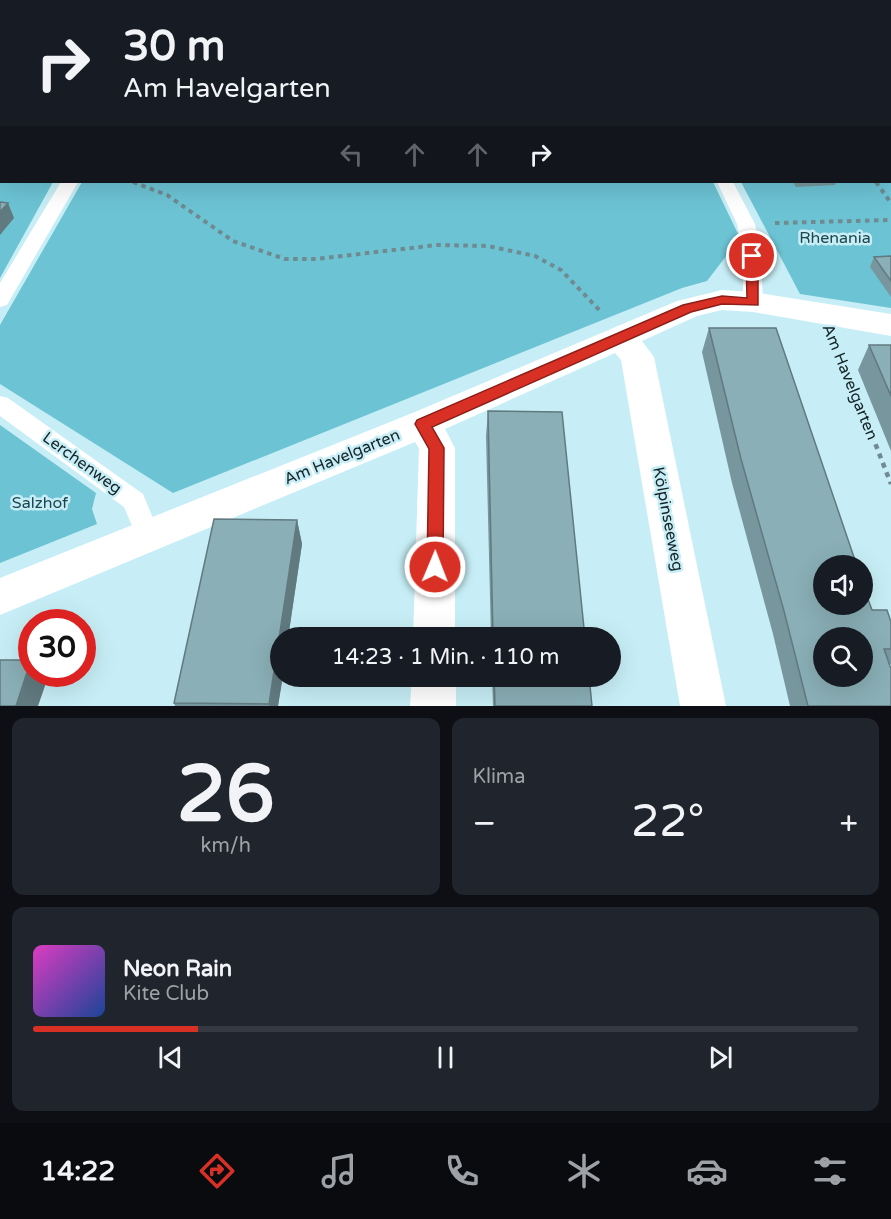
<!DOCTYPE html>
<html lang="de">
<meta charset="utf-8">
<style>
:root{--surface:#171b24;--page:#20242c;--text:#f1f3f6;--muted:#9ea1a6;--line:#363941;--accent:#d93025}
body{margin:0;font-family:"Varela Round",sans-serif;background:var(--page);color:var(--text);height:100vh;display:flex;flex-direction:column;font-size:22px;white-space:nowrap}
*{box-sizing:border-box;margin:0}
p{font-size:20px;color:var(--muted)}
.icon{flex:none;width:33px;height:33px;fill:none;stroke:currentColor;stroke-width:2;stroke-linecap:round;stroke-linejoin:round}
.map{position:relative;height:706px;overflow:hidden}
.side{display:flex;flex-direction:column;gap:12px;padding:12px;background:#0d0f14;flex:1}
.side>*{flex:none}
.guide{position:absolute;left:0px;top:0px;width:891px;height:183px;box-shadow:0 6px 24px #0002;background:#171b24;color:var(--text);overflow:hidden}
.tools{position:absolute;left:813px;top:555px;display:grid;gap:12px}
.tools a{display:grid;place-items:center;width:60px;height:60px;border-radius:50%;background:var(--surface);box-shadow:0 6px 24px #0002;font-size:30px}
.speed{position:absolute;left:18px;top:609px;display:flex;gap:12px;font-size:30px;font-weight:700;text-align:center}
.speed>*{display:grid;place-content:center;width:78px;height:78px;border-radius:50%;background:var(--surface);box-shadow:0 6px 24px #0002;line-height:1}
.speed .limit{border:9px solid #d22;background:#fff;color:#111}
.pin{position:absolute;display:grid;place-items:center;width:51px;height:51px;color:#fff;margin:-26px;border:3px solid #fff;border-radius:50%;box-shadow:0 2px 6px #0007}
.me{position:absolute;width:66px;margin:-33px;rotate:1deg;stroke-linejoin:round;filter:drop-shadow(0 0 4px #0008)}
.turn{display:flex;align-items:center;gap:21px;height:126px;padding:0 24px;font-size:27px}
.turn .icon{width:78px;height:78px;stroke-width:2.5}
.turn b{display:block;font-size:42px;line-height:51px}
.lanes{display:flex;align-items:center;height:57px;padding:0 24px;background:#0003;justify-content:center;gap:30px;direction:ltr}
.lanes .off{opacity:.35}
.big{font-size:45px;font-weight:600;line-height:1.1}
.side .tile{flex:1;display:flex;flex-direction:column;justify-content:center;gap:9px;min-width:0;padding:0 21px;border-radius:12px;background:var(--page)}
.side .dial{align-items:center;gap:0}
.dial b{font-size:78px;line-height:1}
.song{display:flex;align-items:center;gap:18px}
.cover{width:72px;height:72px;border-radius:9px;background:linear-gradient(135deg,hsl(310 70% 55%),hsl(220 70% 35%))}
.played{height:6px;border-radius:3px;background:linear-gradient(90deg,var(--accent) 20%,var(--line) 20%)}
.keys{display:flex;justify-content:space-around;direction:ltr}
.heat{display:flex;justify-content:space-between;align-items:center;font-size:33px;direction:ltr}
.side .tiles{flex:1;display:grid;gap:12px;grid-template-columns:1fr 1fr}
.tile:last-child{grid-column:span 2}
.trip{position:absolute;left:270px;top:627px;width:351px;height:60px;border-radius:30px;background:var(--surface);box-shadow:0 6px 24px #0002;font-weight:600;line-height:60px;text-align:center}
.dock{display:flex;height:96px;justify-content:space-around;align-items:center;background:#090b0e;color:var(--muted)}
.dock .icon{width:42px;height:42px}
.dock .on{color:var(--accent)}
.dock b{font-size:27px;color:var(--text)}
.map>svg:first-child{display:block}
</style>
<div class="map">
<svg width="891" height="706" viewBox="0 0 891 706">
<rect width="100%" height="100%" fill="#c7eef6"/>
<g fill="#6cc3d4">
<polygon points="0,0 757,0 758,1 2,2 2,182 53,182 0,278"/>
<polygon points="890,12 891,12 891,308 800,294 741,182 890,182"/>
<polygon points="82,182 713,182 740,238 707,281 682,288 173,493 0,384 0,325"/>
<polygon points="0,425 96,493 92,509 97,524 0,563"/>
</g>
<g fill="none" stroke-linecap="round" stroke-linejoin="round">
<g stroke="#6f8a90" stroke-width="3" stroke-dasharray="3 3" stroke-linecap="butt">
<polyline points="677,0 679,2"/>
<polyline points="781,0 783,2"/>
</g>
<g stroke="#6f8a90" stroke-width="4" stroke-dasharray="4.5 4.5" stroke-linecap="butt">
<polyline points="133,182 167,195 233,241 285,259 316,259 437,245 488,246 535,256 561,270 602,313"/>
<polyline points="876,182 891,203"/>
<polyline points="775,223 891,220"/>
<polyline points="836,345 861,409"/>
</g>
<polyline stroke="#6f8a90" stroke-width="4.5" stroke-dasharray="5 5" stroke-linecap="butt" points="861,407 891,484"/>
<g fill="#fff" fill-rule="evenodd">
<rect x="890" y="2" width="1" height="8"/>
<polygon points="61,182 78,182 7,305 0,307 0,283"/>
<polygon points="717,182 733,182 755,224 761,256 763,302 760,307 746,307 743,302 743,256 737,224"/>
<polygon points="0,396 8,398 143,494 160,535 157,542 148,546 139,542 124,507 0,416"/>
</g>
<g fill="#fff" fill-rule="evenodd">
<polygon points="722,290 753,292 891,314 891,336 753,312 722,310 697,316 642,341 654,357 726,706 680,706 621,360 615,353 445,429 455,448 455,638 413,638 419,448 415,442 0,615 0,578 410,414 677,301"/>
<polygon points="412,676 456,676 456,706 410,706"/>
</g>
</g>
<g fill="#77969d">
<polygon points="352,0 484,0 485,2 354,2"/>
<polygon points="526,0 622,0 621,2 528,2"/>
<polygon points="890,45 891,45 890,163"/>
<polygon points="793,182 836,182 835,185 796,187"/>
<polygon points="891,256 891,297 870,267 874,257"/>
<polygon points="709,328 872,610 891,622 891,664 890,665 891,706 790,706 773,634 732,483 702,352"/>
<polygon points="869,345 891,345 891,451 858,370"/>
<polygon points="488,411 585,638 491,638 486,436"/>
<polygon points="297,520 302,544 278,706 175,706 174,703"/>
<polygon points="492,676 589,676 592,706 493,706"/>
</g>
<g fill="#617a7f">
<polygon points="605,0 622,0 621,2 599,2"/>
<polygon points="8,203 14,218 0,235 0,212"/>
<polygon points="297,520 302,544 288,638 280,638 280,676 283,676 278,706 270,706 269,704"/>
<polygon points="31,660 32,674 40,674 46,683 38,706 16,706"/>
</g>
<g fill="#8aafb6" stroke="#617a7f" stroke-width="1.5" fill-rule="evenodd">
<rect x="85" y="0" width="63" height="2"/>
<polygon points="179,0 342,0 342,2 180,2"/>
<polygon points="361,0 484,0 485,2 362,2"/>
<polygon points="537,0 605,0 599,2 538,2"/>
<polygon points="890,45 891,45 891,150 890,148"/>
<polygon points="0,202 8,203 0,212"/>
<polygon points="891,256 891,281 874,257"/>
<path d="M 709,328 L 776,328 L 857,566 L 824,566 L 824,604 L 862,604 L 862,583 L 872,610 L 887,610 L 891,622 L 891,649 L 884,649 L 891,669 L 891,706 L 808,706 L 784,611 L 741,459 ZM 824,638 L 862,638 L 862,676 L 824,676 Z"/>
<polygon points="869,345 891,345 891,396"/>
<polygon points="488,411 562,412 585,638 493,638"/>
<polygon points="214,519 297,520 269,704 174,703"/>
<polygon points="0,660 31,660 16,706 0,706"/>
<polygon points="494,676 589,676 592,706 495,706"/>
</g>
<polygon fill="#d93025" stroke="#8d1f18" stroke-width="1.5" points="752,252 758,256 758,305 722,304 691,312 432,427 444,448 443,567 441,572 435,574 429,572 427,567 429,449 415,424 417,420 683,305 722,296 747,298 746,256"/>
<g text-anchor="middle" dominant-baseline="central" stroke-width="5" stroke-linejoin="round" paint-order="stroke">
<g font-size="16" fill="#1c464e" stroke="#c7eef6">
<text x="835" y="238">Rhenania</text>
<text x="40" y="503">Salzhof</text>
</g>
<g font-size="16" fill="#142326" stroke="#c7eef6">
<text transform="translate(850 382) rotate(68)">Am Havelgarten</text>
<text transform="translate(342 457) rotate(-22)">Am Havelgarten</text>
<text transform="translate(82 463) rotate(36)">Lerchenweg</text>
<text transform="translate(668 519) rotate(79)">Kölpinseeweg</text>
</g>
</g>
</svg>
<div class="tools">
<a><svg class="icon" aria-label="sound" viewBox="0 0 24 24"><path d="M4 9h4l5-4v14l-5-4H4zM17 9q2 3 0 6"/></svg></a>
<a><svg class="icon" aria-label="search" viewBox="0 0 24 24"><circle cx="10" cy="10" r="6"/><path d="M15 15l6 6"/></svg></a>
</div>
<div class="speed"><div class="limit">30</div></div>
<div class="pin" style="left:752px;top:256px;background:#d93025"><svg class="icon" aria-label="arrive" viewBox="0 0 24 24"><path d="M6 21V4h12l-3 4 3 4H6"/></svg></div>
<svg class="me" style="left:435px;top:567px" viewBox="-20 -20 40 40"><circle r="17" fill="#d93025" stroke="#fff" stroke-width="3"/><path d="M0-11L8 9 0 5-8 9z" fill="#fff"/></svg>
<div class="trip">14:23 · 1 Min. · 110 m</div>
<div class="guide">
<div class="turn"><svg class="icon" aria-label="right" viewBox="0 0 24 24"><path d="M7 20v-9h11M14 6l5 5-5 5"/></svg><div><b>30 m</b>Am Havelgarten</div></div>
<div class="lanes"><svg class="icon off" aria-label="left" viewBox="0 0 24 24"><path d="M17 20v-9H6M10 6l-5 5 5 5"/></svg><svg class="icon off" aria-label="ahead" viewBox="0 0 24 24"><path d="M12 20V5M6 11l6-6 6 6"/></svg><svg class="icon off" aria-label="ahead" viewBox="0 0 24 24"><path d="M12 20V5M6 11l6-6 6 6"/></svg><svg class="icon" aria-label="right" viewBox="0 0 24 24"><path d="M7 20v-9h11M14 6l5 5-5 5"/></svg></div>
</div>
</div>
<section class="side">
<div class="tiles">
<div class="tile dial"><b>26</b><p>km/h</p></div>
<div class="tile"><p>Klima</p>
<div class="heat"><a>−</a><b class="big">22°</b><a>+</a></div>
</div>
<div class="tile">
<div class="song"><i class="cover"></i><div><b>Neon Rain</b><p>Kite Club</p></div></div>
<div class="played"></div>
<div class="keys"><svg class="icon" aria-label="previous" viewBox="0 0 24 24"><path d="M18 5L8 12l10 7zM5 5v14"/></svg><svg class="icon" aria-label="pause" viewBox="0 0 24 24"><path d="M8 5v14M16 5v14"/></svg><svg class="icon" aria-label="next" viewBox="0 0 24 24"><path d="M6 5l10 7-10 7zM19 5v14"/></svg></div>
</div>
</div>
</section>
<nav class="dock">
<b>14:22</b>
<svg class="icon on" aria-label="directions" viewBox="0 0 24 24"><path d="M12 3l9 9-9 9-9-9zM9 14v-3h6M13 9l2 2-2 2"/></svg>
<svg class="icon" aria-label="music" viewBox="0 0 24 24"><path d="M9 18V5l10-2v13"/><circle cx="6" cy="18" r="3"/><circle cx="16" cy="16" r="3"/></svg>
<svg class="icon" aria-label="phone" viewBox="0 0 24 24"><path d="M5 4h4l2 5-3 2q2 4 5 5l2-3 5 2v4C11 20 4 13 5 4z"/></svg>
<svg class="icon" aria-label="climate" viewBox="0 0 24 24"><path d="M12 3v18M4 7l16 10M4 17L20 7"/></svg>
<svg class="icon" aria-label="car" viewBox="0 0 24 24"><path d="M5 17H2v-5l4-1 3-4h7l3 4 3 1v5h-3M9 17h6M6 11h13"/><circle cx="7" cy="17" r="2"/><circle cx="17" cy="17" r="2"/></svg>
<svg class="icon" aria-label="filters" viewBox="0 0 24 24"><path d="M4 7h16M4 17h16"/><circle cx="9" cy="7" r="2"/><circle cx="15" cy="17" r="2"/></svg>
</nav>
